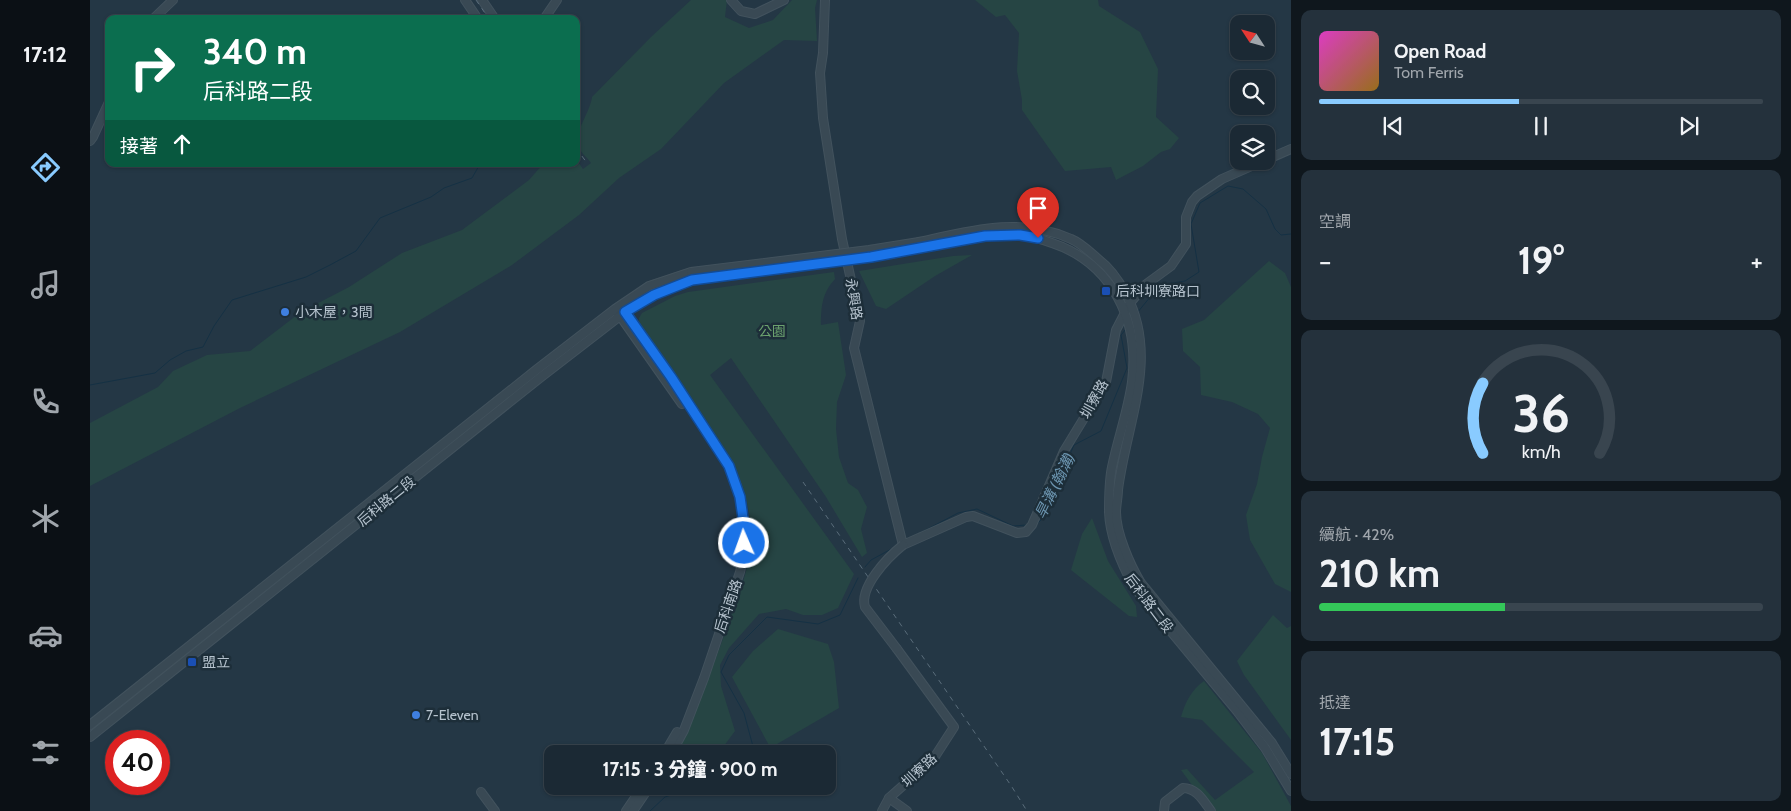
<!DOCTYPE html>
<html lang="zh-TW">
<meta charset="utf-8">
<style>
:root{--surface:#1b2934;--page:#24313c;--text:#f1f3f6;--muted:#a0a6ac;--line:#39454f;--accent:#89cbff}
body{margin:0;font-family:Cabin,"Noto Sans TC",sans-serif;background:var(--page);color:var(--text);height:100vh;display:flex;flex-direction:column;font-size:19px;white-space:nowrap}
*{box-sizing:border-box;margin:0}
p{font-size:16px;color:var(--muted)}
.icon{flex:none;width:28px;height:28px;fill:none;stroke:currentColor;stroke-width:2;stroke-linecap:round;stroke-linejoin:round}
.map{position:relative;flex:1;overflow:hidden}
.details{display:flex;flex-direction:column;gap:10px;padding:10px;background:#0f171d;width:500px}
.details>*{flex:none}
.guide{position:absolute;left:15px;top:15px;width:475px;height:152px;border-radius:10px;box-shadow:0 1px 4px #0004,0 0 0 1px var(--line);background:#0b6e4f;color:#fff;overflow:hidden}
.needle{width:32px;rotate:306deg}
.buttons{position:absolute;left:1140px;top:15px;display:grid;gap:10px}
.buttons a{display:grid;place-items:center;width:45px;height:45px;border-radius:10px;background:var(--surface);box-shadow:0 1px 4px #0004,0 0 0 1px var(--line);font-size:25px}
.speed{position:absolute;left:15px;top:730px;display:flex;gap:10px;font-size:25px;font-weight:700;text-align:center}
.speed>*{display:grid;place-content:center;width:65px;height:65px;border-radius:50%;background:var(--surface);box-shadow:0 1px 4px #0004,0 0 0 1px var(--line);line-height:1}
.speed .limit{border:8px solid #d22;background:#fff;color:#111}
.pin{position:absolute;display:grid;place-items:center;width:42px;height:42px;color:#fff;margin:-51px -21px;border-radius:50% 50% 50% 0;rotate:-45deg;box-shadow:0 0 5px #0007}
.pin .icon{rotate:45deg}
.me{position:absolute;width:55px;margin:-28px;rotate:358deg;stroke-linejoin:round;filter:drop-shadow(0 0 4px #0008)}
.turn{display:flex;align-items:center;gap:18px;height:105px;padding:0 15px;font-size:22px}
.turn .icon{width:65px;height:65px;stroke-width:2.5}
.turn b{display:block;font-size:35px;line-height:42px}
.then{display:flex;align-items:center;height:48px;padding:0 15px;background:#0003;gap:10px;font-size:19px}
.big{font-size:38px;font-weight:800;line-height:1.1}
.details .tile{flex:1;display:flex;flex-direction:column;justify-content:center;gap:8px;min-width:0;padding:0 18px;border-radius:10px;background:var(--page)}
.details .dial{align-items:center;gap:0}
.dial svg{height:130px;overflow:visible;fill:none;stroke:var(--line);stroke-width:7;stroke-linecap:round;text-anchor:middle}
.dial text{fill:var(--text);stroke:none}
.song{display:flex;align-items:center;gap:15px}
.cover{width:60px;height:60px;border-radius:8px;background:linear-gradient(135deg,hsl(310 70% 55%),hsl(40 70% 35%))}
.played{height:5px;border-radius:2px;background:linear-gradient(90deg,var(--accent) 45%,var(--line) 45%)}
.keys{display:flex;justify-content:space-around;direction:ltr}
.heat{display:flex;justify-content:space-between;align-items:center;font-size:28px;direction:ltr}
.charge{height:8px;border-radius:4px;background:linear-gradient(90deg,#34c759 42%,var(--line) 0)}
.trip{position:absolute;left:454px;top:745px;width:292px;height:50px;border-radius:10px;background:var(--surface);box-shadow:0 1px 4px #0004,0 0 0 1px var(--line);font-weight:800;line-height:50px;text-align:center}
main{display:flex;flex:1;min-height:0}
.menu{display:flex;flex-direction:column;width:90px;justify-content:space-around;align-items:center;background:#0b1015;color:var(--muted)}
.menu .icon{width:35px;height:35px}
.menu .active{color:var(--accent)}
.menu b{font-size:22px;color:var(--text)}
.map>svg:first-child{display:block}
</style>
<main>
<nav class="menu">
<b>17:12</b>
<svg class="icon active" aria-label="directions" viewBox="0 0 24 24"><path d="M12 3l9 9-9 9-9-9zM9 14v-3h6M13 9l2 2-2 2"/></svg>
<svg class="icon" aria-label="music" viewBox="0 0 24 24"><path d="M9 18V5l10-2v13"/><circle cx="6" cy="18" r="3"/><circle cx="16" cy="16" r="3"/></svg>
<svg class="icon" aria-label="phone" viewBox="0 0 24 24"><path d="M5 4h4l2 5-3 2q2 4 5 5l2-3 5 2v4C11 20 4 13 5 4z"/></svg>
<svg class="icon" aria-label="climate" viewBox="0 0 24 24"><path d="M12 3v18M4 7l16 10M4 17L20 7"/></svg>
<svg class="icon" aria-label="car" viewBox="0 0 24 24"><path d="M5 17H2v-5l4-1 3-4h7l3 4 3 1v5h-3M9 17h6M6 11h13"/><circle cx="7" cy="17" r="2"/><circle cx="17" cy="17" r="2"/></svg>
<svg class="icon" aria-label="filters" viewBox="0 0 24 24"><path d="M4 7h16M4 17h16"/><circle cx="9" cy="7" r="2"/><circle cx="15" cy="17" r="2"/></svg>
</nav>
<div class="map">
<svg width="1201" height="811" viewBox="0 0 1201 811">
<rect width="100%" height="100%" fill="#243745"/>
<g fill="#264544">
<path d="M 601,0 L 637,0 L 635,17 L 659,28 L 683,20 L 702,0 L 727,0 L 725,8 L 727,41 L 694,40 L 634,83 L 571,149 L 529,178 L 489,215 L 422,265 L 310,332 L 150,408 L 0,486 L 0,423 L 68,387 L 83,371 L 117,355 L 160,351 L 211,312 L 259,287 L 312,253 L 372,230 L 439,180 L 453,164 L 486,164 L 486,159 L 493,169 L 501,163 C 497,157 488,150 486,143 C 484,136 501,109 502,97 L 561,37 Z"/>
<polygon points="885,0 1008,0 1009,6 1050,32 1068,69 1066,117 1089,138 1080,149 1071,152 1053,166 1026,180 1021,167 975,171 932,110 932,100 927,71 929,33 915,15 906,17"/>
<polygon points="882,255 845,276 796,309 786,306 769,271 863,256"/>
<polygon points="1179,261 1195,273 1201,287 1201,592 1185,584 1160,540 1156,515 1167,484 1172,457 1180,428 1168,414 1142,402 1111,395 1110,367 1093,351 1092,329 1114,320"/>
<path d="M 744,272 L 745,279 C 732,293 731,307 731,325 L 748,322 L 756,375 L 747,402 L 746,429 L 749,457 L 758,483 L 768,490 L 777,507 L 771,529 L 777,553 L 772,557 L 736,497 L 641,358 L 620,375 L 764,574 L 748,608 L 732,615 L 713,615 L 696,609 L 669,614 L 639,648 L 630,665 L 631,686 L 645,731 L 628,754 L 586,754 C 606,707 626,661 642,613 C 651,589 660,565 661,539 C 661,512 655,487 642,463 L 549,323 L 549,318 L 552,313 L 585,296 L 598,292 Z"/>
<polygon points="1002,518 1018,561 1046,606 1047,617 1039,616 981,570 992,534"/>
<polygon points="1183,615 1197,628 1201,626 1201,740 1154,675 1147,661"/>
<polygon points="688,629 738,644 744,662 749,708 687,744 681,749 642,677 663,651"/>
<path d="M 1114,681 L 1172,753 L 1201,806 L 1201,811 L 1121,811 L 1091,770 L 1097,769 L 1125,800 L 1164,772 L 1112,720 L 1091,717 C 1095,703 1101,690 1114,681 Z"/>
</g>
<g fill="none" stroke-linecap="round" stroke-linejoin="round">
<g stroke="#153144" stroke-width="1">
<polyline points="457,8 462,0"/>
<polyline points="1047,313 1070,285 1095,281 1109,272 1101,224 1110,203 1138,186 1153,189 1176,209 1185,229 1191,235 1201,234"/>
<polyline points="0,385 65,373 80,360 96,351 113,347 124,326 142,300 216,277 240,265 266,251 290,218 341,197 354,188 382,178 390,164"/>
<polyline points="946,525 951,520 984,445 1011,431 1037,368 1031,335 1036,329"/>
<polyline points="828,534 868,513 887,509 923,526 937,525"/>
<polyline points="775,567 781,560 805,547"/>
<polyline points="665,754 654,713 631,672 639,655 677,617 728,624 750,615 768,578"/>
<polyline points="560,811 575,797 597,790 629,786"/>
</g>
<g stroke="#42525d" stroke-width="10">
<g id="minor">
<polyline points="375,0 388,19"/>
<polyline points="392,0 405,19"/>
<polyline points="641,0 651,11 665,14 694,0"/>
<polyline points="735,0 733,53 730,73 733,118 752,239 770,321 764,348 813,545 876,517 883,516 927,533 936,532 942,525 974,451 1016,382 1026,330 1040,303 1055,285 1081,266 1096,244 1096,217 1102,202 1107,196 1132,179 1173,161"/>
<polyline points="63,19 83,0"/>
<polyline points="454,19 467,0"/>
<polyline points="0,141 3,137 19,102"/>
<polyline points="1176,160 1201,149"/>
<path d="M 872,240 C 891,237 910,234 929,235 C 940,236 951,239 962,243 C 1022,263 1050,321 1042,382 C 1038,411 1028,438 1022,467 C 1019,481 1019,498 1019,512 C 1020,539 1032,565 1044,587 L 1147,711 L 1175,748 L 1201,791"/>
<path d="M 829,242 C 879,231 931,216 981,239 C 991,243 1000,252 1008,259 C 1020,268 1029,281 1036,294 C 1070,358 1036,424 1028,490 C 1028,497 1026,505 1026,512 C 1026,533 1040,565 1051,583 L 1182,743 L 1201,774"/>
<polyline points="533,309 581,377 639,466 647,486 654,520 654,553 650,572 614,678 594,730 581,754"/>
<polyline points="528,313 592,404"/>
<polyline points="807,649 864,727 844,758 799,798 817,811"/>
<polyline points="0,725 446,370 525,309 559,286 601,272"/>
<polyline points="0,737 451,377 530,316 564,295 602,280"/>
<polyline points="574,754 587,732"/>
<polyline points="391,792 405,811"/>
<polyline points="536,811 553,786"/>
<polyline points="543,811 560,786"/>
<polyline points="792,811 799,798"/>
<path d="M 1074,811 L 1075,802 L 1093,788 C 1107,788 1114,802 1121,811"/>
</g>
</g>
<use href="#minor" stroke="#394954" stroke-width="8"/>
<g stroke="#5a6d7b" stroke-width="1" stroke-dasharray="5 5" stroke-linecap="butt">
<polyline points="386,0 399,19"/>
<polyline points="486,148 497,163"/>
<polyline points="713,482 922,787 937,811"/>
</g>
<g stroke="#42525d" stroke-width="10" stroke-linecap="butt">
<g id="minor-bridge">
<polyline points="601,272 779,250 829,242"/>
<polyline points="602,280 781,257 872,240"/>
<path d="M 807,649 L 775,607 C 769,587 798,557 813,545"/>
</g>
</g>
<use href="#minor-bridge" stroke="#394954" stroke-width="8"/>
</g>
<g fill="none" stroke-linecap="round" stroke-linejoin="round">
<g stroke="#114b97" stroke-width="12">
<polyline id="route" points="654,543 655,532 650,497 639,466 581,377 535,312 564,295 602,280 781,257 895,236 930,235 948,238"/>
</g>
<use href="#route" stroke="#1a73e8" stroke-width="9"/>
</g>
<g fill="#1a4fb4" stroke="#1d2e39" stroke-width="2">
<rect x="1011" y="286" width="10" height="10" rx="2.5"/>
<rect x="97" y="657" width="10" height="10" rx="2.5"/>
</g>
<g fill="#3f7fe0" stroke="#1d2e39" stroke-width="2">
<circle cx="195" cy="312" r="5"/>
<circle cx="326" cy="715" r="5"/>
</g>
<g text-anchor="middle" dominant-baseline="central" stroke-width="5" stroke-linejoin="round" paint-order="stroke">
<g font-size="14" fill="#b6c3ce" stroke="#1d2e39" text-anchor="start">
<text x="1026" y="291">后科圳寮路口</text>
<text x="205" y="312">小木屋，3間</text>
<text x="112" y="662">盟立</text>
<text x="336" y="715">7-Eleven</text>
</g>
<g font-size="14" fill="#b6c3ce" stroke="#1d2e39">
<text transform="translate(764 299) rotate(81)">永興路</text>
<text transform="translate(1004 399) rotate(-61)">圳寮路</text>
<text transform="translate(296 501) rotate(-39)">后科路二段</text>
<text transform="translate(1059 603) rotate(53)">后科路二段</text>
<text transform="translate(638 606) rotate(-71)">后科南路</text>
<text transform="translate(829 770) rotate(-43)">圳寮路</text>
</g>
<g font-size="14" fill="#6ba16e" stroke="#1d2e39">
<text x="682" y="331">公園</text>
</g>
<g font-size="15" font-style="italic" fill="#6c95b0" stroke="#1d2e39">
<text transform="translate(965 486) rotate(-64)">旱溝 (翰溝)</text>
</g>
</g>
</svg>
<div class="buttons">
<a><svg class="needle" viewBox="-14 -14 28 28"><path d="M0-13l5 13h-10z" fill="#e53935"/><path d="M0 13l5-13h-10z" fill="#a0a6ac"/></svg></a>
<a><svg class="icon" aria-label="search" viewBox="0 0 24 24"><circle cx="10" cy="10" r="6"/><path d="M15 15l6 6"/></svg></a>
<a><svg class="icon" aria-label="layers" viewBox="0 0 24 24"><path d="M12 4l9 5-9 5-9-5zM3 14l9 5 9-5"/></svg></a>
</div>
<div class="speed"><div class="limit">40</div></div>
<div class="pin" style="left:948px;top:238px;background:#d93025"><svg class="icon" aria-label="arrive" viewBox="0 0 24 24"><path d="M6 21V4h12l-3 4 3 4H6"/></svg></div>
<svg class="me" style="left:654px;top:543px" viewBox="-20 -20 40 40"><circle r="17" fill="#1a73e8" stroke="#fff" stroke-width="3"/><path d="M0-11L8 9 0 5-8 9z" fill="#fff"/></svg>
<div class="trip">17:15 · 3 分鐘 · 900 m</div>
<div class="guide">
<div class="turn"><svg class="icon" aria-label="right" viewBox="0 0 24 24"><path d="M7 20v-9h11M14 6l5 5-5 5"/></svg><div><b>340 m</b>后科路二段</div></div>
<div class="then">接著<svg class="icon" aria-label="ahead" viewBox="0 0 24 24"><path d="M12 20V5M6 11l6-6 6 6"/></svg></div>
</div>
</div>
<section class="details">
<div class="tile">
<div class="song"><i class="cover"></i><div><b>Open Road</b><p>Tom Ferris</p></div></div>
<div class="played"></div>
<div class="keys"><svg class="icon" aria-label="previous" viewBox="0 0 24 24"><path d="M18 5L8 12l10 7zM5 5v14"/></svg><svg class="icon" aria-label="pause" viewBox="0 0 24 24"><path d="M8 5v14M16 5v14"/></svg><svg class="icon" aria-label="next" viewBox="0 0 24 24"><path d="M6 5l10 7-10 7zM19 5v14"/></svg></div>
</div>
<div class="tile"><p>空調</p>
<div class="heat"><a>−</a><b class="big">19°</b><a>+</a></div>
</div>
<div class="tile dial"><svg viewBox="0 0 100 80">
<path d="M14 69A42 42 0 1 1 86 69"/>
<path d="M14 69A42 42 0 0 1 14 26" stroke="#89cbff"/>
<text x="50" y="56" font-size="32" font-weight="700">36</text>
<text x="50" y="72" font-size="11">km/h</text>
</svg></div>
<div class="tile"><p>續航 · 42%</p><b class="big">210 km</b><div class="charge"></div></div>
<div class="tile"><p>抵達</p><b class="big">17:15</b></div>
</section>
</main>
